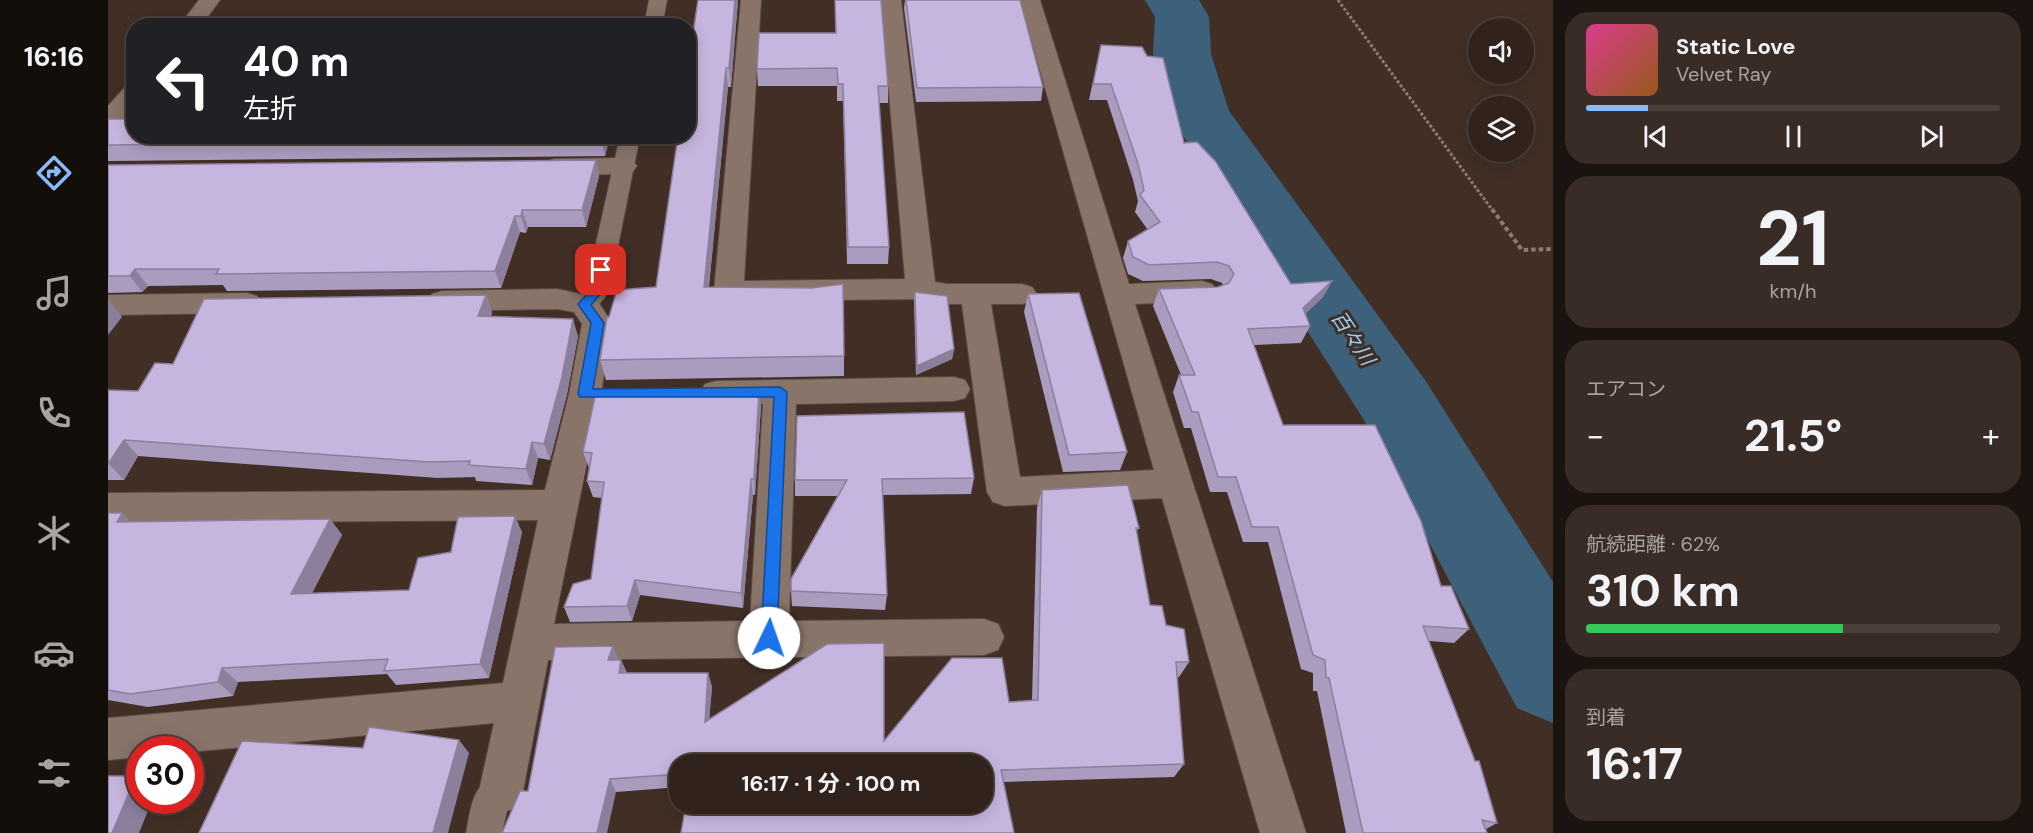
<!DOCTYPE html>
<html lang="ja">
<meta charset="utf-8">
<style>
:root{--surface:#31231c;--page:#392b25;--text:#f1f3f6;--muted:#a8a4a3;--line:#4c403b;--accent:#88bafc}
body{margin:0;font-family:"DM Sans","Noto Sans JP",sans-serif;background:var(--page);color:var(--text);height:100vh;display:flex;flex-direction:column;font-size:22px;white-space:nowrap}
*{box-sizing:border-box;margin:0}
p{font-size:20px;color:var(--muted)}
.icon{flex:none;width:33px;height:33px;fill:none;stroke:currentColor;stroke-width:2;stroke-linecap:round;stroke-linejoin:round}
.map{position:relative;flex:1;overflow:hidden}
.panel{display:flex;flex-direction:column;gap:12px;padding:12px;background:#1b130f;width:480px}
.panel>*{flex:none}
.hud{position:absolute;left:18px;top:18px;width:570px;height:126px;border-radius:24px;box-shadow:0 3px 15px #0003,0 0 0 2px var(--line);background:#202124;color:#fff;overflow:hidden}
.fabs{position:absolute;left:1360px;top:18px;display:grid;gap:12px}
.fabs a{display:grid;place-items:center;width:66px;height:66px;border-radius:50%;background:var(--surface);box-shadow:0 3px 15px #0003,0 0 0 2px var(--line);font-size:30px}
.speed{position:absolute;left:18px;top:736px;display:flex;gap:12px;font-size:30px;font-weight:700;text-align:center}
.speed>*{display:grid;place-content:center;width:78px;height:78px;border-radius:50%;background:var(--surface);box-shadow:0 3px 15px #0003,0 0 0 2px var(--line);line-height:1}
.speed .limit{border:9px solid #d22;background:#fff;color:#111}
.pin{position:absolute;display:grid;place-items:center;width:51px;height:51px;color:#fff;margin:-26px;border-radius:12px;box-shadow:0 3px 9px #0006}
.me{position:absolute;width:66px;margin:-33px;rotate:3deg;stroke-linejoin:round;filter:drop-shadow(0 0 4px #0008)}
.turn{display:flex;align-items:center;gap:21px;height:126px;padding:0 18px;font-size:27px}
.turn .icon{width:78px;height:78px;stroke-width:2.5}
.turn b{display:block;font-size:42px;line-height:51px}
.big{font-size:45px;font-weight:700;line-height:1.1}
.panel .card{flex:1;display:flex;flex-direction:column;justify-content:center;gap:9px;min-width:0;padding:0 21px;border-radius:24px;background:var(--page)}
.panel .dial{align-items:center;gap:0}
.dial b{font-size:78px;line-height:1}
.song{display:flex;align-items:center;gap:18px}
.cover{width:72px;height:72px;border-radius:9px;background:linear-gradient(135deg,hsl(330 70% 55%),hsl(30 70% 35%))}
.played{height:6px;border-radius:3px;background:linear-gradient(90deg,var(--accent) 15%,var(--line) 15%)}
.keys{display:flex;justify-content:space-around;direction:ltr}
.heat{display:flex;justify-content:space-between;align-items:center;font-size:33px;direction:ltr}
.charge{height:9px;border-radius:4px;background:linear-gradient(90deg,#34c759 62%,var(--line) 0)}
.trip{position:absolute;left:561px;top:754px;width:324px;height:60px;border-radius:24px;background:var(--surface);box-shadow:0 3px 15px #0003,0 0 0 2px var(--line);font-weight:700;line-height:60px;text-align:center}
main{display:flex;flex:1;min-height:0}
.tab-bar{display:flex;flex-direction:column;width:108px;justify-content:space-around;align-items:center;background:#140e0b;color:var(--muted)}
.tab-bar .icon{width:42px;height:42px}
.tab-bar .on{color:var(--accent)}
.tab-bar b{font-size:27px;color:var(--text)}
.map>svg:first-child{display:block}
</style>
<main>
<nav class="tab-bar">
<b>16:16</b>
<svg class="icon on" aria-label="directions" viewBox="0 0 24 24"><path d="M12 3l9 9-9 9-9-9zM9 14v-3h6M13 9l2 2-2 2"/></svg>
<svg class="icon" aria-label="music" viewBox="0 0 24 24"><path d="M9 18V5l10-2v13"/><circle cx="6" cy="18" r="3"/><circle cx="16" cy="16" r="3"/></svg>
<svg class="icon" aria-label="phone" viewBox="0 0 24 24"><path d="M5 4h4l2 5-3 2q2 4 5 5l2-3 5 2v4C11 20 4 13 5 4z"/></svg>
<svg class="icon" aria-label="climate" viewBox="0 0 24 24"><path d="M12 3v18M4 7l16 10M4 17L20 7"/></svg>
<svg class="icon" aria-label="car" viewBox="0 0 24 24"><path d="M5 17H2v-5l4-1 3-4h7l3 4 3 1v5h-3M9 17h6M6 11h13"/><circle cx="7" cy="17" r="2"/><circle cx="17" cy="17" r="2"/></svg>
<svg class="icon" aria-label="filters" viewBox="0 0 24 24"><path d="M4 7h16M4 17h16"/><circle cx="9" cy="7" r="2"/><circle cx="15" cy="17" r="2"/></svg>
</nav>
<div class="map">
<svg width="1445" height="833" viewBox="0 0 1445 833">
<rect width="100%" height="100%" fill="#412f26"/>
<g fill="none" stroke-linecap="round" stroke-linejoin="round">
<polygon fill="#3e617b" fill-rule="evenodd" points="1037,0 1091,0 1101,17 1103,54 1121,111 1317,380 1445,582 1445,723 1409,708 1256,420 1060,112 1045,54 1047,17"/>
<g stroke="#5a4b43" stroke-width="2">
<g id="lane">
<polygon points="541,0 559,0 554,26 536,26"/>
<path d="M 512,136 L 532,136 L 501,291 C 493,304 483,314 467,310 L 464,304 L 478,288 Z"/>
<path d="M 393,773 L 406,778 L 411,791 L 406,804 L 399,810 L 394,833 L 358,833 C 364,804 363,785 393,773 Z"/>
</g>
</g>
<g stroke="#5a4b43" stroke-width="2">
<g id="street">
<polygon points="91,0 112,0 93,26 71,26"/>
<polygon points="633,0 653,0 636,281 797,279 773,0 793,0 827,282 839,284 914,284 924,287 929,294 924,301 914,304 883,304 912,477 1046,470 912,0 932,0 1021,284 1094,281 1104,284 1109,291 1104,298 1094,301 1027,304 1198,833 1152,833 1054,498 897,506 885,502 879,492 854,304 839,304 813,299 621,301 611,298 606,291"/>
<polygon points="26,84 26,106 9,126 0,128 0,106 18,86"/>
<polygon points="516,158 525,161 529,166 525,171 516,174 446,175 437,172 433,167 437,162 446,159"/>
<polygon points="449,289 487,297 504,323 493,394 446,624 642,621 655,404 608,405 597,402 592,393 597,384 608,381 846,377 857,380 862,389 857,398 846,401 688,404 681,621 876,619 890,624 896,637 890,650 876,655 440,660 415,791 409,807 393,813 377,807 371,791 386,723 82,752 82,750 32,750 32,757 0,760 0,718 395,683 430,520 0,523 0,493 437,490 461,394 474,324 466,312 449,309 334,311 324,308 319,301 324,294 334,291"/>
<polygon points="139,293 149,296 154,303 149,310 139,313 0,315 0,295"/>
</g>
</g>
<polyline stroke="#8a7b73" stroke-width="3" stroke-dasharray="3 2" stroke-linecap="butt" points="1230,0 1385,211"/>
<polyline stroke="#8a7b73" stroke-width="4" stroke-dasharray="4.5 3" stroke-linecap="butt" points="1384,209 1414,250 1445,249"/>
<use href="#lane" fill="#887469" fill-rule="evenodd"/>
<use href="#street" fill="#887469" fill-rule="evenodd"/>
</g>
<g fill="#aa9cbf">
<polygon points="630,0 623,87 620,87 601,287 736,356 736,376 498,380 492,360 501,317 548,287"/>
<polygon points="727,0 780,86 780,103 771,103 781,247 780,264 739,264 735,101 729,101 729,86 650,86 649,69 728,33"/>
<polygon points="797,0 912,0 935,87 933,101 808,102 796,8"/>
<polygon points="993,45 1076,143 1183,284 1224,281 1215,297 1197,314 1202,326 1193,343 1146,345 1175,425 1333,586 1361,629 1346,643 1321,641 1389,823 1378,829 1379,833 1238,833 1209,691 1205,691 1205,673 1193,669 1160,542 1135,542 1119,492 1102,492 1083,428 1076,428 1065,392 1071,375 1073,375 1045,306 1051,289 1110,287 1115,285 1114,283 1103,279 1035,281 1020,274 1015,258 1020,241 1040,230 1027,212 1030,201 1025,180 999,100 981,100"/>
<polygon points="0,119 26,136 502,136 497,156 0,161"/>
<polygon points="488,160 491,176 478,227 420,227 418,233 412,232 393,288 119,291 115,285 40,286 34,292 0,293 0,165"/>
<polygon points="807,292 846,349 844,359 808,375 806,301"/>
<polygon points="920,294 1019,452 1012,470 955,472 916,312"/>
<polygon points="378,295 384,312 383,317 470,336 459,394 442,460 430,458 424,485 368,481 367,477 330,478 30,456 16,480 0,480 0,390 30,391 65,364"/>
<polygon points="653,406 647,495 645,495 635,608 532,595 524,621 462,622 456,607 483,579 494,498 485,497 479,481 482,468 481,468 475,452"/>
<polygon points="866,478 863,494 775,495 779,595 777,610 684,606 683,591 730,496 687,496 687,480"/>
<polygon points="934,490 1031,528 1028,532 1042,605 1058,625 1081,662 1071,677 1069,677 1076,764 1066,777 895,782 874,804 572,765 572,787 508,792 420,791 505,646 510,660 513,660 519,673 600,673 604,687 601,719 776,741 901,702 924,701 929,507"/>
<polygon points="0,513 24,522 222,519 234,535 204,593 301,590 343,552 414,532 381,678 288,685 279,674 130,682 125,696 40,707 0,700"/>
</g>
<g fill="#8b7f9b">
<polygon points="627,0 630,0 623,87 621,68"/>
<polygon points="618,68 620,87 599,307 596,287"/>
<polygon points="494,136 502,136 497,156 493,139"/>
<polygon points="488,160 491,176 478,227 474,210"/>
<polygon points="414,210 420,227 418,233 413,216"/>
<polygon points="407,216 412,232 393,288 387,271"/>
<polygon points="27,269 40,286 34,292 22,276"/>
<polygon points="1224,281 1215,297 1186,325 1195,308"/>
<polygon points="378,295 384,312 377,333 370,316"/>
<polygon points="1,300 14,317 0,335 0,302"/>
<polygon points="465,319 470,336 459,394 442,460 436,444"/>
<polygon points="846,349 844,359 808,375 809,366"/>
<polygon points="651,390 653,406 647,495 646,479"/>
<polygon points="16,440 30,456 16,480 1,464"/>
<polygon points="424,442 430,458 424,485 418,469"/>
<polygon points="643,479 645,495 635,608 633,593"/>
<polygon points="14,513 30,529 9,522"/>
<polygon points="407,516 414,532 381,678 372,664"/>
<polygon points="222,519 234,535 196,609 183,594"/>
<polygon points="527,580 532,595 524,621 519,606"/>
<polygon points="505,646 511,661 500,660"/>
<polygon points="513,660 519,675 511,673"/>
<polygon points="114,668 130,682 125,696 110,682"/>
<polygon points="600,673 604,687 600,736 597,722"/>
<polygon points="351,740 361,753 340,833 325,833"/>
<polygon points="28,776 32,778 32,801 44,801 31,833 4,833"/>
<polygon points="502,779 508,792 499,833 489,833"/>
</g>
<g fill="#c6b5de" stroke="#8b7f9b" stroke-width="1.5">
<polygon points="590,0 627,0 621,68 618,68 596,287 703,288 735,284 736,356 492,360 499,317 501,317 509,290 548,287 570,136 580,136 580,67"/>
<polygon points="727,0 773,0 780,86 770,86 781,247 740,247 735,84 730,84 729,68 649,69 651,33 728,33"/>
<polygon points="798,0 912,0 935,87 809,88"/>
<polygon points="993,45 1034,47 1039,56 1055,58 1076,143 1089,142 1108,162 1183,284 1224,281 1195,308 1202,326 1140,329 1175,425 1267,425 1313,521 1333,586 1343,586 1361,629 1315,626 1367,761 1371,761 1389,823 1374,820 1379,833 1255,833 1221,678 1218,677 1217,660 1205,655 1170,527 1144,527 1128,477 1110,477 1090,412 1084,412 1071,375 1087,375 1051,289 1110,287 1121,283 1126,274 1121,266 1109,262 1041,265 1025,257 1020,241 1052,222 1032,195 1036,190 1030,164 1003,84 985,84"/>
<polygon points="0,119 26,119 26,136 494,136 493,139 0,145"/>
<polygon points="488,160 474,210 414,210 413,216 407,216 387,271 108,274 111,269 27,269 22,276 0,276 0,165"/>
<polygon points="807,292 839,296 846,349 809,366"/>
<polygon points="971,293 1019,452 961,455 920,294"/>
<polygon points="378,295 370,316 465,319 454,377 436,444 424,442 418,469 361,465 362,461 321,462 16,440 0,464 0,390 30,391 47,363 65,364 96,299"/>
<polygon points="651,390 646,479 643,479 633,593 527,580 519,606 456,607 465,584 483,579 496,482 479,481 484,453 475,452 488,392"/>
<polygon points="856,412 866,478 774,479 779,595 683,591 683,579 739,480 687,480 689,416"/>
<polygon points="1020,485 1031,528 1028,528 1042,605 1054,606 1058,625 1076,629 1081,662 1068,662 1076,764 893,770 906,833 573,833 578,804 874,804 874,765 572,765 572,774 502,779 489,833 394,833 412,791 420,791 447,647 505,646 500,660 513,660 511,673 600,673 597,722 719,644 776,643 776,741 844,658 894,658 901,702 930,700 934,490"/>
<polygon points="0,513 14,513 9,522 222,519 183,594 301,590 310,558 343,552 350,517 407,516 372,664 276,671 280,659 114,668 110,682 22,694 0,690"/>
<polygon points="261,727 351,740 325,833 91,833 134,741 255,748"/>
<polygon points="0,776 28,776 4,833 0,833"/>
</g>
<polygon fill="#1a73e8" stroke="#114b97" stroke-width="1.5" points="493,266 499,270 495,291 483,305 496,323 485,389 672,387 679,392 669,638 667,643 661,645 655,643 653,638 666,397 472,397 470,394 483,323 470,304 483,290 487,270"/>
<g text-anchor="middle" dominant-baseline="central" stroke-width="6" stroke-linejoin="round" paint-order="stroke">
<g font-size="20" font-style="italic" fill="#95cffe" stroke="#412f26">
<text transform="translate(1245 338) rotate(56)">百々川</text>
</g>
</g>
</svg>
<div class="fabs">
<a><svg class="icon" aria-label="sound" viewBox="0 0 24 24"><path d="M4 9h4l5-4v14l-5-4H4zM17 9q2 3 0 6"/></svg></a>
<a><svg class="icon" aria-label="layers" viewBox="0 0 24 24"><path d="M12 4l9 5-9 5-9-5zM3 14l9 5 9-5"/></svg></a>
</div>
<div class="speed"><div class="limit">30</div></div>
<div class="pin" style="left:493px;top:270px;background:#d93025"><svg class="icon" aria-label="arrive" viewBox="0 0 24 24"><path d="M6 21V4h12l-3 4 3 4H6"/></svg></div>
<svg class="me" style="left:661px;top:638px" viewBox="-20 -20 40 40"><circle r="19" fill="#fff"/><path d="M0-13L10 11 0 6-10 11z" fill="#1a73e8"/></svg>
<div class="trip">16:17 · 1 分 · 100 m</div>
<div class="hud">
<div class="turn"><svg class="icon" aria-label="left" viewBox="0 0 24 24"><path d="M17 20v-9H6M10 6l-5 5 5 5"/></svg><div><b>40 m</b>左折</div></div>
</div>
</div>
<section class="panel">
<div class="card">
<div class="song"><i class="cover"></i><div><b>Static Love</b><p>Velvet Ray</p></div></div>
<div class="played"></div>
<div class="keys"><svg class="icon" aria-label="previous" viewBox="0 0 24 24"><path d="M18 5L8 12l10 7zM5 5v14"/></svg><svg class="icon" aria-label="pause" viewBox="0 0 24 24"><path d="M8 5v14M16 5v14"/></svg><svg class="icon" aria-label="next" viewBox="0 0 24 24"><path d="M6 5l10 7-10 7zM19 5v14"/></svg></div>
</div>
<div class="card dial"><b>21</b><p>km/h</p></div>
<div class="card"><p>エアコン</p>
<div class="heat"><a>−</a><b class="big">21.5°</b><a>+</a></div>
</div>
<div class="card"><p>航続距離 · 62%</p><b class="big">310 km</b><div class="charge"></div></div>
<div class="card"><p>到着</p><b class="big">16:17</b></div>
</section>
</main>
